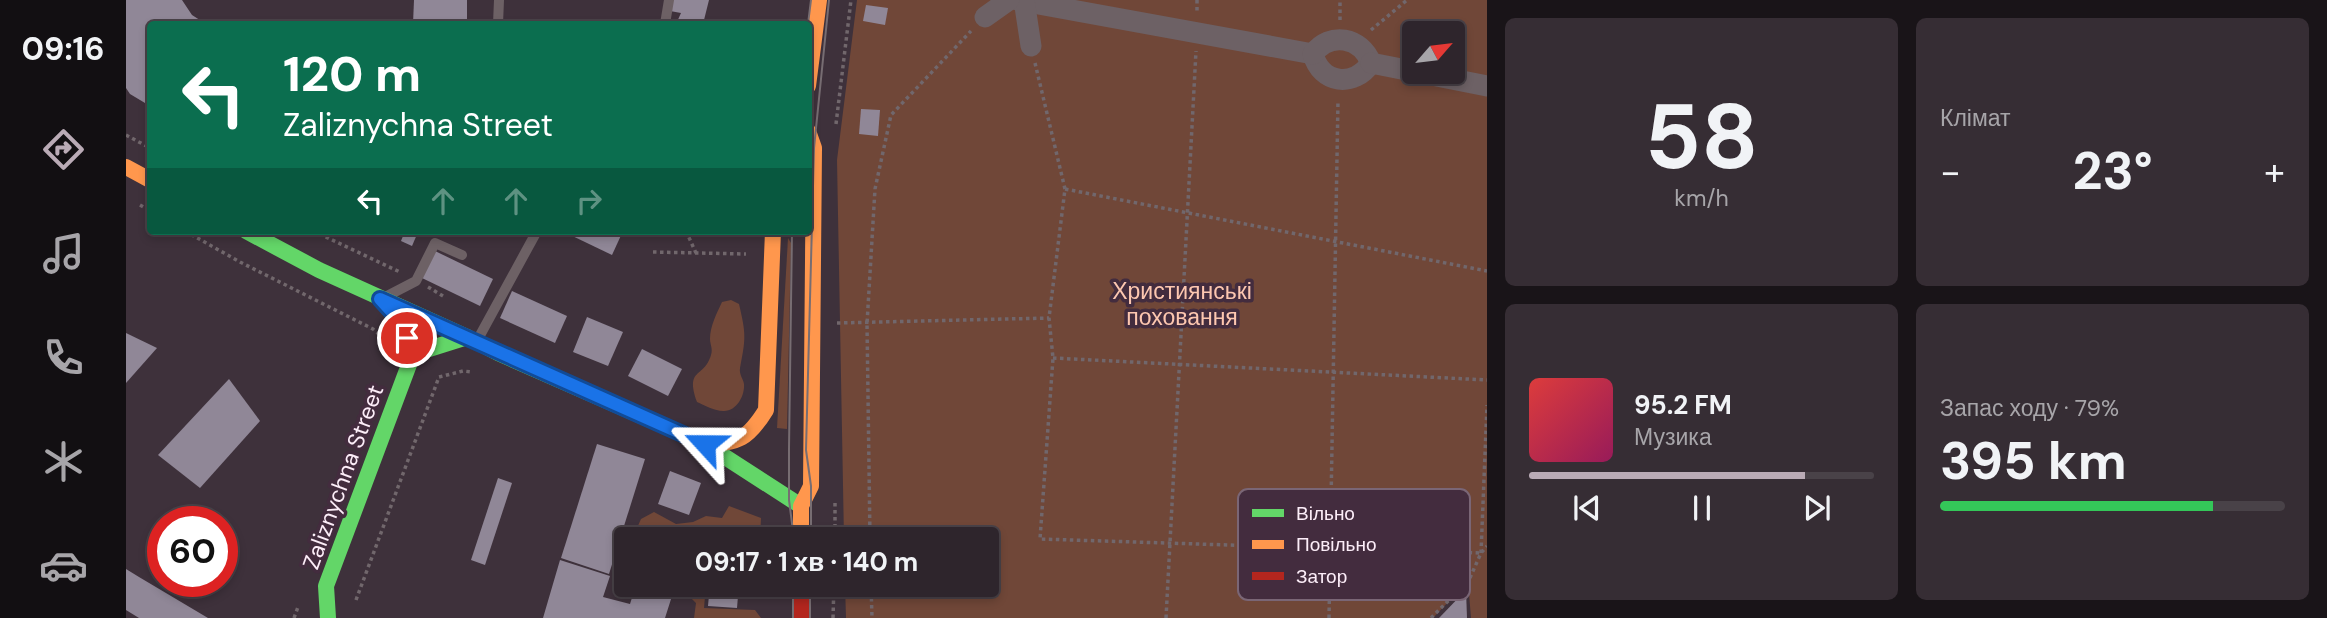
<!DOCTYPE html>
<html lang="uk">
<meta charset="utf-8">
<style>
:root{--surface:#2e252c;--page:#362d34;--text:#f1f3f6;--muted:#a7a5a9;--line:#494248;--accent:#baabb6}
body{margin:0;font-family:"DM Sans",sans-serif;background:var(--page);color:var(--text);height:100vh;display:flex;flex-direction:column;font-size:26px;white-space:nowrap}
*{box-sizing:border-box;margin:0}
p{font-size:23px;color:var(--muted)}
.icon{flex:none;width:38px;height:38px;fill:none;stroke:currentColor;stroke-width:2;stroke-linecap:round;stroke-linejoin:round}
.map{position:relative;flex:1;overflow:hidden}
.panel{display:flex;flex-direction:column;gap:18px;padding:18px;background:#191418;width:840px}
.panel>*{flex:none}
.banner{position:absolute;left:21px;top:21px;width:665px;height:214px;border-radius:7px;box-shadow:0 4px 10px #0003,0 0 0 2px var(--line);background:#0b6e4f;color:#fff;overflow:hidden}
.needle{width:46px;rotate:62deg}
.controls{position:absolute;left:1276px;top:21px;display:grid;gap:14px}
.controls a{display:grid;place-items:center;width:63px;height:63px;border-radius:7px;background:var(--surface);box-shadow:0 4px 10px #0003,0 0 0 2px var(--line);font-size:35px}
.speed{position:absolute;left:21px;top:506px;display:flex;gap:14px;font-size:35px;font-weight:700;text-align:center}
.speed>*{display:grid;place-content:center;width:91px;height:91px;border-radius:50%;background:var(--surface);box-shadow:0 4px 10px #0003,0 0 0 2px var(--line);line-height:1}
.speed .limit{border:10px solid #d22;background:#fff;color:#111}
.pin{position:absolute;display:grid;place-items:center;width:60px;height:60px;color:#fff;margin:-30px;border:4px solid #fff;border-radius:50%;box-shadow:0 2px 7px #0007}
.me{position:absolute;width:77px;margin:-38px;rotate:294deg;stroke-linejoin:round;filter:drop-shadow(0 0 5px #0008)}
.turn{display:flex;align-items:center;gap:24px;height:147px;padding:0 21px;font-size:32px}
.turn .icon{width:91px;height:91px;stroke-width:2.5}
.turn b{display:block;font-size:49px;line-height:60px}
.lanes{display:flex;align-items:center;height:66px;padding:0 21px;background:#0003;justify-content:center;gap:35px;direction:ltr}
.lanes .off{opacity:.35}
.big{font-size:52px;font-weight:700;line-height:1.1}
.panel .widget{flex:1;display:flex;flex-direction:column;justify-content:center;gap:10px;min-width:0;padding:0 24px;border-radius:10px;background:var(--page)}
.panel .dial{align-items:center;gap:0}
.dial b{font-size:91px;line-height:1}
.song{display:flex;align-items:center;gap:21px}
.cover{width:84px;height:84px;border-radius:10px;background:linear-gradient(135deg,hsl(0 70% 55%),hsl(330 70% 35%))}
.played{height:7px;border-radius:4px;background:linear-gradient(90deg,var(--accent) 80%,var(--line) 80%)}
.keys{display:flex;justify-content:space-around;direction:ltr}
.heat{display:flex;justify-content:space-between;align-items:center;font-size:38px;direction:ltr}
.charge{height:10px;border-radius:5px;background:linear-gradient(90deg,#34c759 79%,var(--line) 0)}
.panel .tiles{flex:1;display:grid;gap:18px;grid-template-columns:repeat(2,1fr)}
.trip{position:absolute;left:488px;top:527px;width:385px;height:70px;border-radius:7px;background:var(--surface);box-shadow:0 4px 10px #0003,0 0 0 2px var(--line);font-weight:700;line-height:70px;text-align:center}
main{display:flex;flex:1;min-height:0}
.tab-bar{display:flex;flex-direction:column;width:126px;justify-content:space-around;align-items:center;background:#120f12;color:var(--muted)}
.tab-bar .icon{width:49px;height:49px}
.tab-bar .current{color:var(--accent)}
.tab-bar b{font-size:32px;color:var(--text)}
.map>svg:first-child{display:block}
</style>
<main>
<nav class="tab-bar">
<b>09:16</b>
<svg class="icon current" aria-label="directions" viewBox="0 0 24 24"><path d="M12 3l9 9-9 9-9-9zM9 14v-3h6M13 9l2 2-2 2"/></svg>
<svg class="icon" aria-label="music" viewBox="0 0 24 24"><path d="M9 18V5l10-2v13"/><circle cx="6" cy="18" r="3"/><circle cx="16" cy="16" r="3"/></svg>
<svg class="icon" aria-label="phone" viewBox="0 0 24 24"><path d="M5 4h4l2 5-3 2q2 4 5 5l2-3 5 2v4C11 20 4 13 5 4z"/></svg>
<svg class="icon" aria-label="climate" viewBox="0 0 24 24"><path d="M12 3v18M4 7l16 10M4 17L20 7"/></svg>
<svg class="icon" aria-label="car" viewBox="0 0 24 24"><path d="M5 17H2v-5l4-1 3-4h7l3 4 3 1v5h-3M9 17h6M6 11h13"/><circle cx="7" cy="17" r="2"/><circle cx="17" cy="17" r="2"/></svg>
</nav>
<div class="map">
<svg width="1361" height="618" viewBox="0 0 1361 618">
<rect width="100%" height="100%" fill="#3e313b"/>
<g fill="#704738" fill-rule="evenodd">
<path d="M 731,0 L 1361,0 L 1361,618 L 1345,618 L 1342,581 L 1307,618 L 720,618 L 719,585 L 861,584 L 861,539 L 718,539 L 711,160 ZM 1288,33 L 1326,33 L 1326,72 L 1288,72 Z"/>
<polygon points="662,238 665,243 661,429 651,428"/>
<path d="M 605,300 L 613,304 C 620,334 620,338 614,368 C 613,375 617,378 618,384 C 619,396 610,412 597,411 C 589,411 578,405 571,402 C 559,367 578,379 585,355 C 587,349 584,344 584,339 C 584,326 591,313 596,302 Z"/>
<polygon points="603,506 635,518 634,539 506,539 515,519 528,512 550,524 567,522 580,516 596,518"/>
<polygon points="546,585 580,585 578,608 629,610 635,618 568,618 570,603 556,589"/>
</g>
<g fill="#908797">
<polygon points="0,0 56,0 66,15 80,24 24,24 24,106 4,94 0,88"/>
<polygon points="288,0 341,0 341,24 287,24"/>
<polygon points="546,0 583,0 577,24 550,24 555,13 544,11"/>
<polygon points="740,5 762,8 759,25 737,21"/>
<polygon points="735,109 754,110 752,136 733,134"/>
<polygon points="279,231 292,232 286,246 275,241"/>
<polygon points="436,231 497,231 486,255"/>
<polygon points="309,251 367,279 354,306 296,278"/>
<polygon points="386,291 441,316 429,343 374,318"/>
<polygon points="461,317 497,332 482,366 447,352"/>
<polygon points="0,333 31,348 0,383"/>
<polygon points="516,349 556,369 542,396 502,376"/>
<polygon points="103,379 134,421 74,488 32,455"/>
<polygon points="471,444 519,459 483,574 435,558"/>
<polygon points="544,471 575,483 563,515 532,504"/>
<polygon points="372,478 386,483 359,565 345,560"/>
<polygon points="434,560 484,576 477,597 504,604 510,585 546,596 539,618 417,618"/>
<polygon points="0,569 13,577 82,618 13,618 0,610"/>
<polygon points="584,584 613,584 611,608 582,606"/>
<polygon points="1340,590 1341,618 1313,618"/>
</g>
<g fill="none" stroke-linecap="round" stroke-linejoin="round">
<g stroke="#71676c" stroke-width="3.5" stroke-dasharray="3.5 3.5" stroke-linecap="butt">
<polyline points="1071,0 1071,12"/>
<polyline points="1214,20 1214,0"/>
<polyline points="1245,30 1281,0"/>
<polyline points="909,63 939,189 923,318 927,358 914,539 1355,553"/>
<polyline points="710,124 725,0"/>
<polyline points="0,135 24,148"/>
<polyline points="939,189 1361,271"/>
<polyline points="14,205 24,211"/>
<polyline points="59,231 114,262 247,329 256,337 260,349"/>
<polyline points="187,231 274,272"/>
<polyline points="560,231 570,253"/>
<polyline points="527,252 620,254"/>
<polyline points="302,287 317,296"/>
<polyline points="711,323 923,318"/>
<polyline points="927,358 1361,380"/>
<polyline points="709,503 709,539"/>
<polyline points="744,539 741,324 749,189 765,115 845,31"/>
<polyline points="1355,553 1361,405"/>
<polyline points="745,584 746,618"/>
<polyline points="230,600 313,377 337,371 346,372"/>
<polyline points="168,618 172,607"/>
<polyline points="707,618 708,584"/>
<polyline points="1040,618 1070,51"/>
<polyline points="1203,618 1212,100"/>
<polyline points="1305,618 1343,580 1355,553 1361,546"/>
</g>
<g stroke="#6d6165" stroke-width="10">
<polyline points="372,24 373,0"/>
<polyline points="539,24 543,0"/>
<polyline points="263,295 290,281 309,243 336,255"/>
<polyline points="352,339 411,231"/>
</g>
<g stroke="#6d6165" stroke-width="21">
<polyline points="891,0 1187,54"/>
<polyline points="898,0 905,46"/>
<polyline points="859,17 883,0"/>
<path d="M 1187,54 C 1195,84 1228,88 1245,63"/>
<path d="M 1187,54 C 1204,31 1235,37 1245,63"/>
<polyline points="1245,63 1361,86"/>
</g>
<g stroke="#63d668" stroke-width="16">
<polyline points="120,231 193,270 341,337"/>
<polyline points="202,618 200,586 287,354 341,337 372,353 579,444 675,506"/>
</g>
<g stroke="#ff974d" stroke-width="16">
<polyline points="682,86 693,0"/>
<polyline points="0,167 24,180"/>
<path d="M 579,444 C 613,443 622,439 640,410 L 647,231"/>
<polyline points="675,539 675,506 685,486 688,148 682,131"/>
</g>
<polyline stroke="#b3261e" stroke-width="16" points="676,584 676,618"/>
<g stroke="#776d72" stroke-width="2">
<polyline points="682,24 685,0"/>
<polyline points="666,231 663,449 663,500 668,539"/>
<polyline points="685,539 685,486 680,450 688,148 703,0"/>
<polyline points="667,618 667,584"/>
<polyline points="684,618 684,584"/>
</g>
</g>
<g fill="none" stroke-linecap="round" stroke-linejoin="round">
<g stroke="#114b97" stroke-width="18">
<polyline id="route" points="281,338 275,322 254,299 579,444"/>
</g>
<use href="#route" stroke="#1a73e8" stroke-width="12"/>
</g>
<g text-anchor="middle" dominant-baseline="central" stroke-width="7" stroke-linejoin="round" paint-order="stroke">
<g font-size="23" fill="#fdc7b0" stroke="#432c3e">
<text x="1056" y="291">Християнські<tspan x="1056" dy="26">поховання</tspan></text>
</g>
<g font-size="23" fill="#fcedf8" stroke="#432c3e">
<text transform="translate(217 477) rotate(-70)">Zaliznychna Street</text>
</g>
</g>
<rect x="1112" y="489" width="232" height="111" rx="10" fill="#432c3e" stroke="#7a6676" stroke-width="2"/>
<rect x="1126" y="509" width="32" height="8" fill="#63d668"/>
<rect x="1126" y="540" width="32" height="9" fill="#ff974d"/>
<rect x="1126" y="572" width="32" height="8" fill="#b3261e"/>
<g font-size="19" fill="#fcedf8">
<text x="1170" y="520">Вільно</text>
<text x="1170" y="551">Повільно</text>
<text x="1170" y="583">Затор</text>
</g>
</svg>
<div class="controls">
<a><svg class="needle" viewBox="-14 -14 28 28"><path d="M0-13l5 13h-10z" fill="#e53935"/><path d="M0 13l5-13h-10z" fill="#a7a5a9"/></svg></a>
</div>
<div class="speed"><div class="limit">60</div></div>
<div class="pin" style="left:281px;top:338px;background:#d93025"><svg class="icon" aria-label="arrive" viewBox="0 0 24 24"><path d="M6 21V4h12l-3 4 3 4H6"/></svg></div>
<svg class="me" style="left:579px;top:444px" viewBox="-20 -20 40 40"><path d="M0-17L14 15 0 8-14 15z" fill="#1a73e8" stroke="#fff" stroke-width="4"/></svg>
<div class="trip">09:17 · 1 хв · 140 m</div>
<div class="banner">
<div class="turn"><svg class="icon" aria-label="left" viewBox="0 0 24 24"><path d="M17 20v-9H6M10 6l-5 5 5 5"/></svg><div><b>120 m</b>Zaliznychna Street</div></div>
<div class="lanes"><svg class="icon" aria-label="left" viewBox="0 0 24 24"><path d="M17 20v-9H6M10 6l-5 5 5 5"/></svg><svg class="icon off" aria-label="ahead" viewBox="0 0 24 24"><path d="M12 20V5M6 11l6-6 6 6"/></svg><svg class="icon off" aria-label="ahead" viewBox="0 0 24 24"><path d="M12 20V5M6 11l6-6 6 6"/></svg><svg class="icon off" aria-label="right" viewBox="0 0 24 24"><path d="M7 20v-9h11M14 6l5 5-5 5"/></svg></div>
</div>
</div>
<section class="panel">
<div class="tiles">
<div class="widget dial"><b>58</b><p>km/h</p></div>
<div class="widget"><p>Клімат</p>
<div class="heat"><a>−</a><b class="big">23°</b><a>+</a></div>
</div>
<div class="widget">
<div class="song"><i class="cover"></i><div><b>95.2 FM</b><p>Музика</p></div></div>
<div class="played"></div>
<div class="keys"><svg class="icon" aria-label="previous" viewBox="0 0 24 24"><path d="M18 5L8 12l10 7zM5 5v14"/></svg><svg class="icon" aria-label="pause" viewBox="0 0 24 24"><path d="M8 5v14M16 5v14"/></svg><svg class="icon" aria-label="next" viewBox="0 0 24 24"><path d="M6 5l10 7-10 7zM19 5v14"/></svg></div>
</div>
<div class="widget"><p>Запас ходу · 79%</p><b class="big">395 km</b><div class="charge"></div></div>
</div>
</section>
</main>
